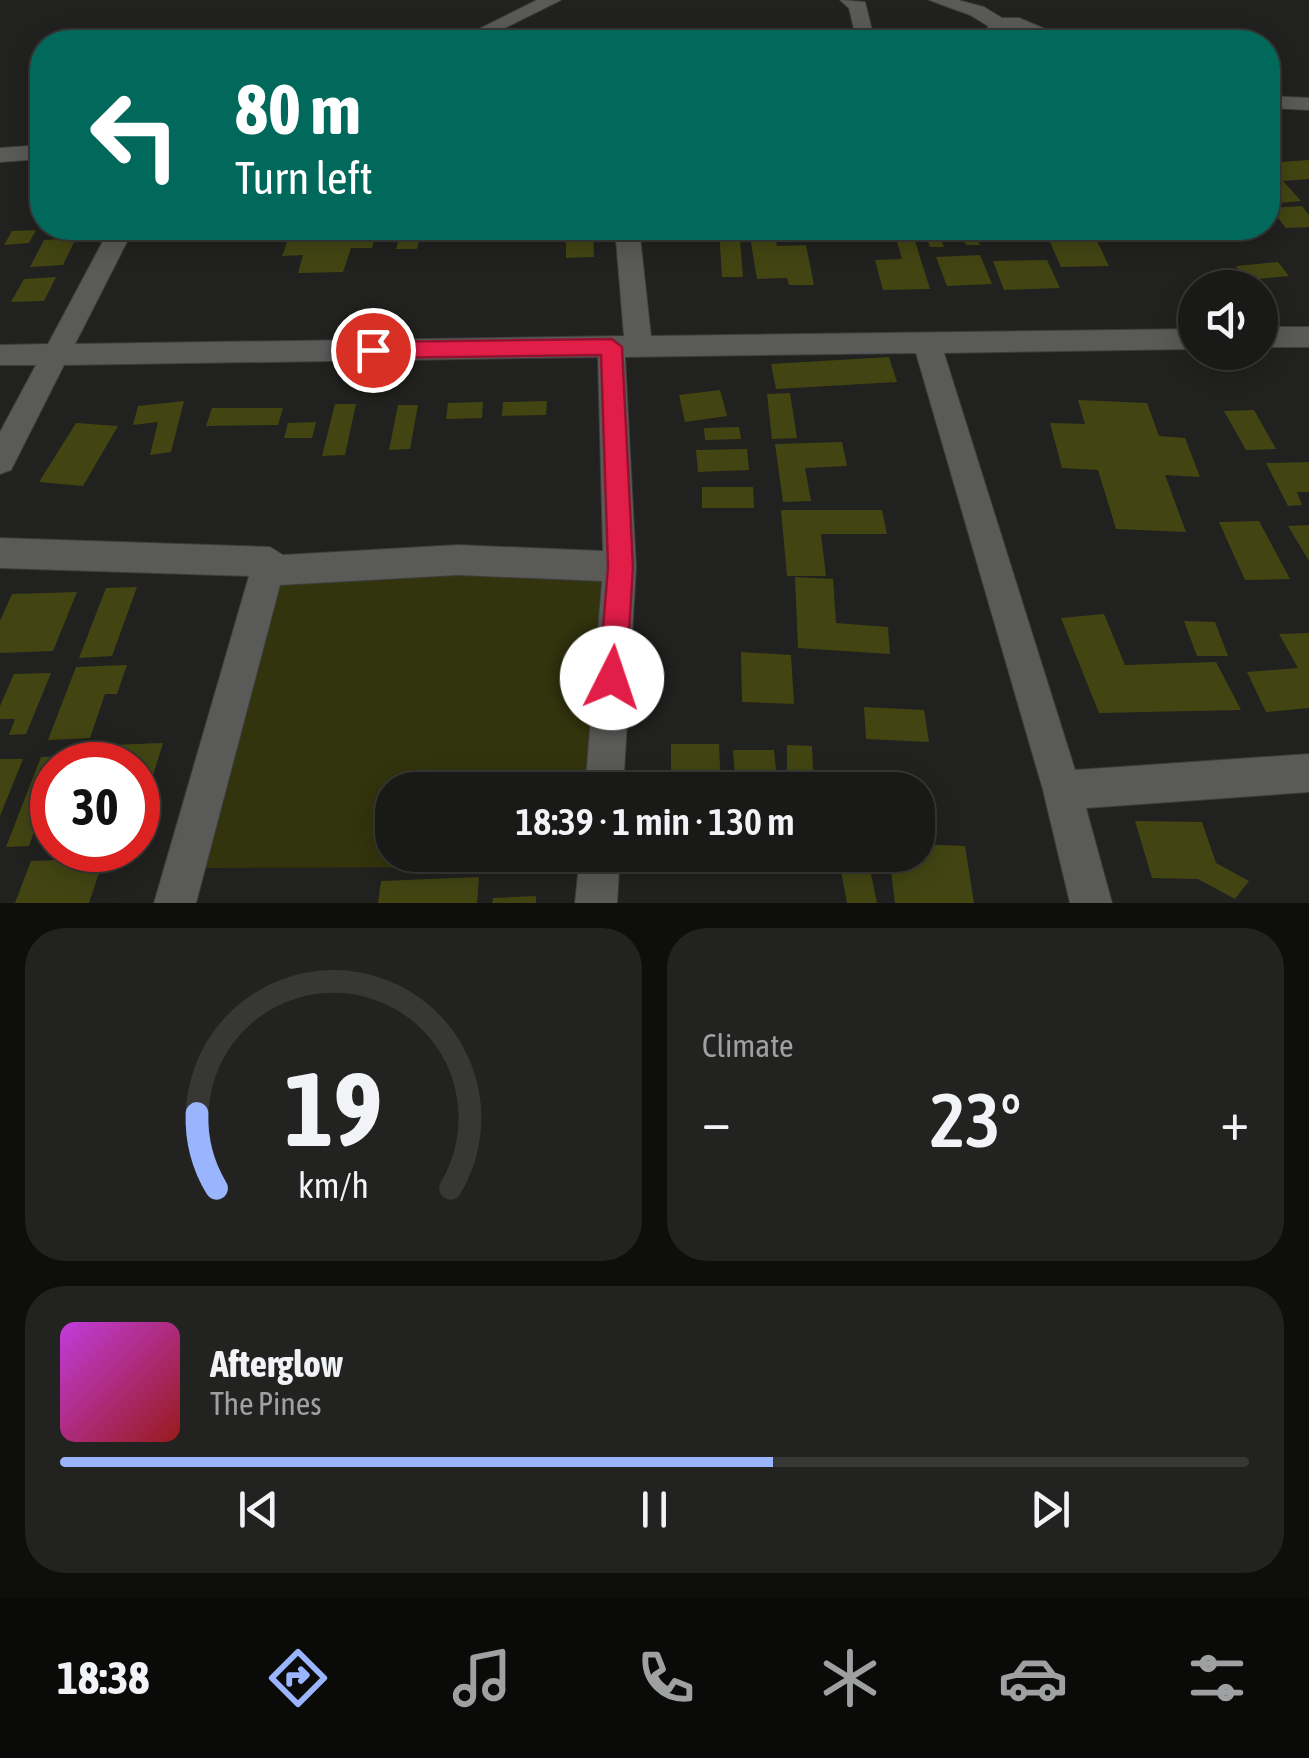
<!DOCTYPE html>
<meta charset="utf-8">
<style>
:root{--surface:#191917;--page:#222220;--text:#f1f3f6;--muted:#9fa0a1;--line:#373836;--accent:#9ab5fd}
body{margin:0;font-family:"Asap Condensed",sans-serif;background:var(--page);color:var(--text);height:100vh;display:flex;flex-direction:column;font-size:38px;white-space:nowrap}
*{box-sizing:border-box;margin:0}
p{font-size:32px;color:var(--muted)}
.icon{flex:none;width:55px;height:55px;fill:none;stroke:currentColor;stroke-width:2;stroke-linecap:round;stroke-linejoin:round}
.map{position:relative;height:903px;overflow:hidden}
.sheet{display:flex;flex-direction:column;gap:25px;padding:25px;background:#0e0e0d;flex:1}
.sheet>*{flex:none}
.hud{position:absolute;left:30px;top:30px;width:1250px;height:210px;border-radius:40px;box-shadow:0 5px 25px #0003,0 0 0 2px var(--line);background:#00695c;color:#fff;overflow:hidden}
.tools{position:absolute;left:1178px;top:270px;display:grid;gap:20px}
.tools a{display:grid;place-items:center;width:100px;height:100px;border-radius:50%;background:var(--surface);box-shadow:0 5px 25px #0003,0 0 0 2px var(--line);font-size:50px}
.speed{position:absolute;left:30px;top:742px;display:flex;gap:20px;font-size:50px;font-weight:700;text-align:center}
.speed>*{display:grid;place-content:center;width:130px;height:130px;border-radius:50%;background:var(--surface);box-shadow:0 5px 25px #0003,0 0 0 2px var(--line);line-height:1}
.speed .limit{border:15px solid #d22;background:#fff;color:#111}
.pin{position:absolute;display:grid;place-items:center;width:85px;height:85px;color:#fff;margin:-42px;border:5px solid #fff;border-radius:50%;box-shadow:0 2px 10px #0007}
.me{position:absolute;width:110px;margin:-55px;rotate:4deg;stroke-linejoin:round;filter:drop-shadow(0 0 8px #0008)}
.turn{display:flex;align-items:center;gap:35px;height:210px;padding:0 40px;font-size:45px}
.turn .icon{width:130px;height:130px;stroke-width:2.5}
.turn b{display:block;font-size:70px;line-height:85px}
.big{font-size:75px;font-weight:600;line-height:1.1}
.sheet .widget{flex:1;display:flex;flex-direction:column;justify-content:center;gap:15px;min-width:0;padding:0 35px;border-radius:40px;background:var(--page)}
.sheet .dial{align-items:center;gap:0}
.dial svg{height:260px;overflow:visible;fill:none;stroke:var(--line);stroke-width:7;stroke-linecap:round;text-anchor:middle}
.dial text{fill:var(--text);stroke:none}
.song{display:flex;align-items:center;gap:30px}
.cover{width:120px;height:120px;border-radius:15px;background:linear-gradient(135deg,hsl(290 70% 55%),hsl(0 70% 35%))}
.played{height:10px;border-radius:5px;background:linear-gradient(90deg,var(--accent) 60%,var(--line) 60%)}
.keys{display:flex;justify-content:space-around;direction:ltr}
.heat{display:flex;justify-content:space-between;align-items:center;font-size:55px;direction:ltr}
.sheet .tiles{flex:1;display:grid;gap:25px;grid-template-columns:1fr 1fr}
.widget:last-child{grid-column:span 2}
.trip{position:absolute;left:375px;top:772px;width:560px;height:100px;border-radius:40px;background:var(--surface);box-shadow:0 5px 25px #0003,0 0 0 2px var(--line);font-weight:600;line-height:100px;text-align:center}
.tab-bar{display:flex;height:160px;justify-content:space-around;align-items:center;background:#0a0a09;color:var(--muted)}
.tab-bar .icon{width:70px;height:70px}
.tab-bar .active{color:var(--accent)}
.tab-bar b{font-size:45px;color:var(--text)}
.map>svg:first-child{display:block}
</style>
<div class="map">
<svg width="1309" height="903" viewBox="0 0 1309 903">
<rect width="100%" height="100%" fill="#21211f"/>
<polygon fill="#32340d" points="268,571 603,575 590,790 392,790 392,855 586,855 586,867 202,868"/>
<g fill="#424512">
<polygon points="1309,160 1309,179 1283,181 1301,201 1270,204 1268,163"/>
<polygon points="1302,206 1309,215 1309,227 1286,228 1270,208"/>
<polygon points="162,228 218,228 215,236 157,238"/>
<polygon points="357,228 473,228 471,237 420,237 417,249 396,249 400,235 376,235 372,248 351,248 343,272 298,273 303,255 282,256 290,234 355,232"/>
<polygon points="494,228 593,228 594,257 566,258 566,233 494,233"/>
<polygon points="719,228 739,228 743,277 722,277"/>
<polygon points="893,228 911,228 930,289 883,290 875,260 902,259"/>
<polygon points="923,228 937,228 944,247 930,247"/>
<polygon points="959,228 972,228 980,245 966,245"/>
<polygon points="36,230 29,243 4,245 12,231"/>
<polygon points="750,237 775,237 777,246 806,245 814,285 789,285 787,278 757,279"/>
<polygon points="76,238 63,265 30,267 44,240"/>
<polygon points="1097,241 1109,266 1061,267 1050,242"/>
<polygon points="980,255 992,284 947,286 936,257"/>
<polygon points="1047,260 1060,288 1004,290 993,261"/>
<polygon points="1278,262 1289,276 1247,280 1236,266"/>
<polygon points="56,277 44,301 11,302 24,279"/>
<polygon points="889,357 897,382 776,389 771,364"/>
<polygon points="720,390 727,416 685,422 679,395"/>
<polygon points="790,393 797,438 772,439 767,394"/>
<polygon points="1078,400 1147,403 1159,436 1185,438 1200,477 1165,475 1186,532 1116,529 1098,470 1062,468 1050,423 1085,424"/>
<polygon points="184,401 171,452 150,455 158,422 133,425 138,406"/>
<polygon points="547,401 546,415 502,416 503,402"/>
<polygon points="483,402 482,418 446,419 448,403"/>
<polygon points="335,404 356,404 345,455 322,456"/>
<polygon points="398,405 418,405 410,449 389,450"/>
<polygon points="212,408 283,408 278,425 206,426"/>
<polygon points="1254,410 1276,449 1246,450 1224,411"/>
<polygon points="316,422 312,438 284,438 288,423"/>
<polygon points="76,423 118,426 83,486 39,482"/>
<polygon points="739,427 741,439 705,440 704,428"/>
<polygon points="842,442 847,466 805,468 811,501 783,502 775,444"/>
<polygon points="747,449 749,470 698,472 696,450"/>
<polygon points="1309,462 1309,492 1297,492 1302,505 1288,506 1266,463"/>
<polygon points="702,487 753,487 754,508 702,508"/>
<polygon points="781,510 882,510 887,534 821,534 826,576 787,576"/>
<polygon points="1259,521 1290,579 1245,580 1219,522"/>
<polygon points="1309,525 1309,561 1288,526"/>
<polygon points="795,577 833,579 836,623 888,627 890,654 798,648"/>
<polygon points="137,587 112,656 79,658 106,588"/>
<polygon points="77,592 53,651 0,653 0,621 12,594"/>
<polygon points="1104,614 1125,665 1216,662 1241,710 1099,713 1061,618"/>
<polygon points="1184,621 1215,622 1228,656 1197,656"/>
<polygon points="1309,633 1309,708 1266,712 1247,672 1298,668 1279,634"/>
<polygon points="741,652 791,655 794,704 742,702"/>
<polygon points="127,665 117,694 105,694 90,738 48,740 76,667"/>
<polygon points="51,673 26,734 9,735 15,719 0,719 0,706 14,674"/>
<polygon points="864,707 924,710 929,742 866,739"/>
<polygon points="163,743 138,824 138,765 103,765 110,745"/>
<polygon points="671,744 719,744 721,790 671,790"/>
<polygon points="787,745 812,746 814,790 787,790"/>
<polygon points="733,750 774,750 778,790 736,790"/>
<polygon points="98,755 95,765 52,765 52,783 29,846 6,847 41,757"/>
<polygon points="0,759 23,759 0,816"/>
<polygon points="1135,821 1202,822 1216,863 1249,881 1235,899 1198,879 1152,878"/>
<polygon points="918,844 965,846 974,903 895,903 889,855 918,855"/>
<polygon points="838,855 867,855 877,903 847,903"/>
<polygon points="104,858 89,903 15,903 31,861"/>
<polygon points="479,877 477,903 378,903 381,881"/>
<polygon points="536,896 536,903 492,903 493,898"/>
</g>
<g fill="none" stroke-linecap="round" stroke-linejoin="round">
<g stroke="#3c3d3b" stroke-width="2">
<g id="minor">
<polygon points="537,0 561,0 477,42 453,42"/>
<polygon points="840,0 865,2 875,42 857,42 849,8"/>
<polygon points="929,0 958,0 984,7 1002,18 1019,18 1055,33 1092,36 1102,42 1046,42 1016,30 1006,30 1003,42 985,42 988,26 970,15"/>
<polygon points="1268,96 1309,98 1309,110 1268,108"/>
<polygon points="42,145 42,159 0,162 0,148"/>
<polygon points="110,228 134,228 75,344 624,336 615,228 639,228 651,336 1195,329 1195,349 944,353 1075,770 1309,754 1309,792 1086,808 1112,903 1070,903 1043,790 916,353 625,357 636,567 623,790 585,790 602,581 458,575 280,585 196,903 154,903 249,576 0,568 0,538 270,547 283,555 458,545 603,551 598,357 64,365 11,470 0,474 0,432 36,365 0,365 0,345 48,344"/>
<rect x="1260" y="327" width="49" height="20"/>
<polygon points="580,855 620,855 617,903 575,903"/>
</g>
</g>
<use href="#minor" fill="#5a5a58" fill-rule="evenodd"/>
</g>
<polygon fill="#e11d48" stroke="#92132f" stroke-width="2.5" points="612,339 622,347 633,567 626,678 622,688 612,692 603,688 599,678 608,567 601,355 373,358 363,350 373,342"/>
</svg>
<div class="tools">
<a><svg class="icon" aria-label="sound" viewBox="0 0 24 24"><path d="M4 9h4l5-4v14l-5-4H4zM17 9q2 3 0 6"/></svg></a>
</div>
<div class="speed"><div class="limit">30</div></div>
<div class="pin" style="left:373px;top:350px;background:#d93025"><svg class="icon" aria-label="arrive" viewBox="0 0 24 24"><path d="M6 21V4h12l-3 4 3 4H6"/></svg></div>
<svg class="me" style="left:612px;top:678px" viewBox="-20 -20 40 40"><circle r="19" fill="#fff"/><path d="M0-13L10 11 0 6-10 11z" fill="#e11d48"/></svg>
<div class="trip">18:39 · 1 min · 130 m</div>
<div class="hud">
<div class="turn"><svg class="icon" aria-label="left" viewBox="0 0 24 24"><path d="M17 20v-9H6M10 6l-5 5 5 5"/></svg><div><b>80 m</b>Turn left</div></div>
</div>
</div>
<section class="sheet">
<div class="tiles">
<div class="widget dial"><svg viewBox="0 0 100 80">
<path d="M14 69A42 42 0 1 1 86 69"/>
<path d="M14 69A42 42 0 0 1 8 46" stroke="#9ab5fd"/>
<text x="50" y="56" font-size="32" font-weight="700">19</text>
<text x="50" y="72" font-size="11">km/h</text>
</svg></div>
<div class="widget"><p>Climate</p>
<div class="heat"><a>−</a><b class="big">23°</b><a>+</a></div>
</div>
<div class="widget">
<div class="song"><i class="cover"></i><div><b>Afterglow</b><p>The Pines</p></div></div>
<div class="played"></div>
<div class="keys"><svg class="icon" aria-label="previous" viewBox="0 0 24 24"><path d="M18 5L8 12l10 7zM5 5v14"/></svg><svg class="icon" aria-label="pause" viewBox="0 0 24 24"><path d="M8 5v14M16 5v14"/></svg><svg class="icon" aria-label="next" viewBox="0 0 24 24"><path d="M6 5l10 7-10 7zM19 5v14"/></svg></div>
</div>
</div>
</section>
<nav class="tab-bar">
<b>18:38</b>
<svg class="icon active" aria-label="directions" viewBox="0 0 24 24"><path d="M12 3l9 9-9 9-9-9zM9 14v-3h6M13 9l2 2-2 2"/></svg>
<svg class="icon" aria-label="music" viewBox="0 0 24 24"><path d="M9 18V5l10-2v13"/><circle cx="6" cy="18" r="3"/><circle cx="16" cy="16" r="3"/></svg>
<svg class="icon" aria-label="phone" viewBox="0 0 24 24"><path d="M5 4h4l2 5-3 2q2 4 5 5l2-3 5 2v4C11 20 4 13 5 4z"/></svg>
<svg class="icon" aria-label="climate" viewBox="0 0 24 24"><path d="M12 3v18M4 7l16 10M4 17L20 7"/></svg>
<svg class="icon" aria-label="car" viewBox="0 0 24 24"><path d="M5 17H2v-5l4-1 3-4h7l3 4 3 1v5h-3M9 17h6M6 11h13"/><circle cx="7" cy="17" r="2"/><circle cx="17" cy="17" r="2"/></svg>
<svg class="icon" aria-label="filters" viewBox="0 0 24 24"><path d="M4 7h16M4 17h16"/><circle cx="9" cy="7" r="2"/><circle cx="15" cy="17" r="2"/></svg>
</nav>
